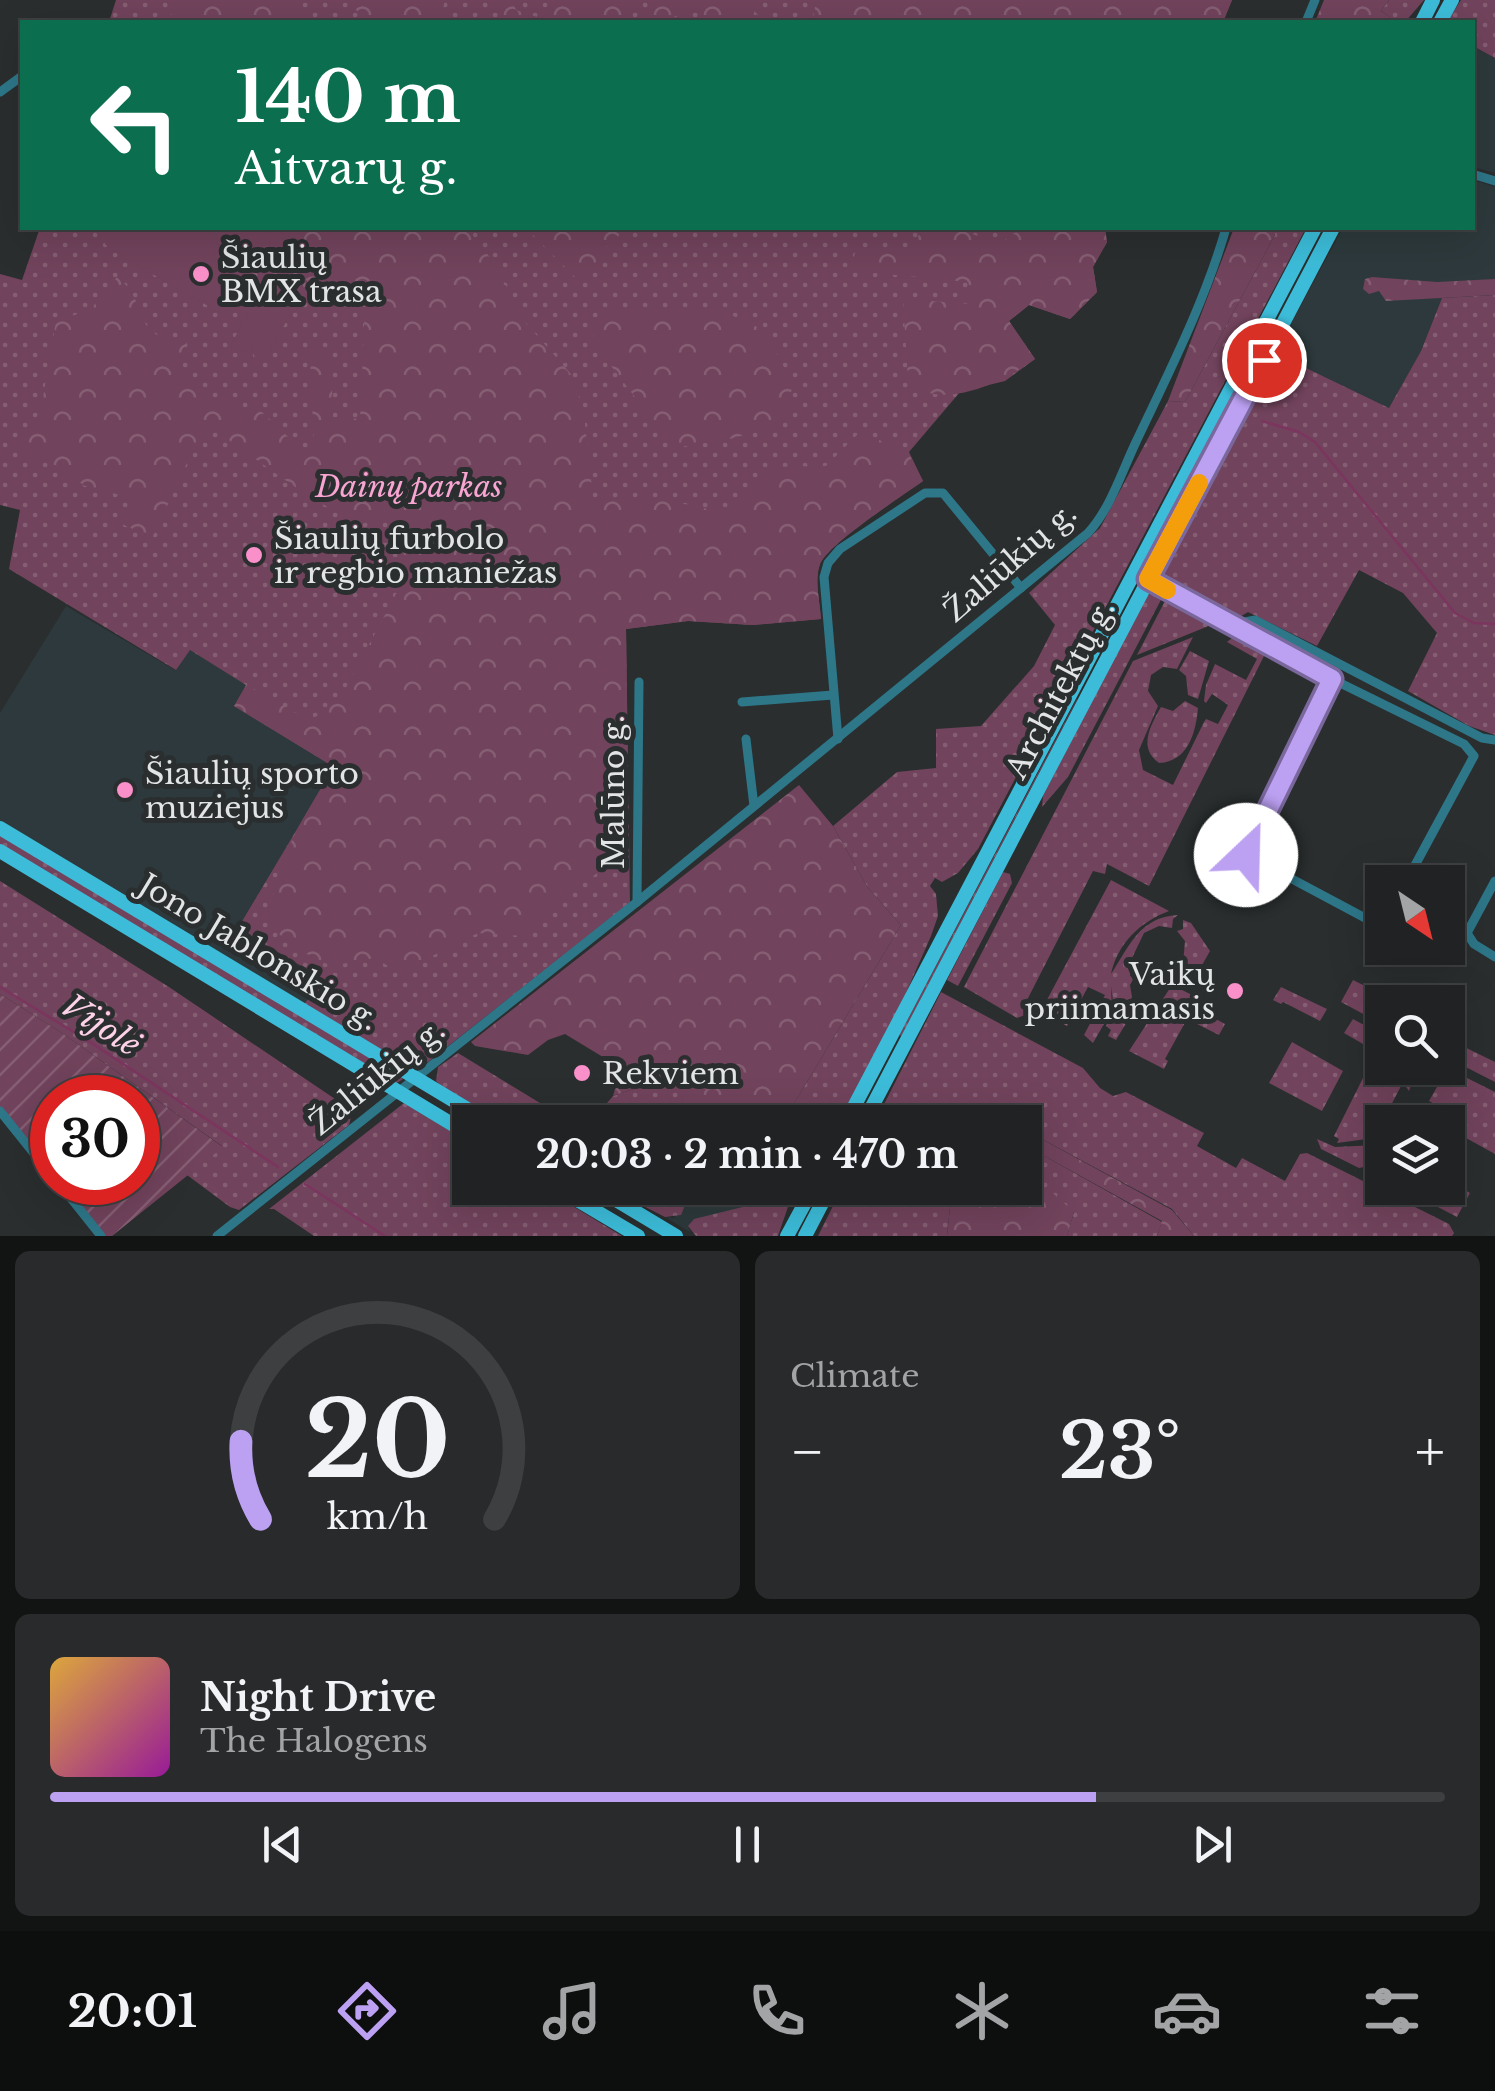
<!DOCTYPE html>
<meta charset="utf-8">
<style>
:root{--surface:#202223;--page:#282a2b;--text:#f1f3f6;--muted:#a2a4a6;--line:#3d3f41;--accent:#bca0f2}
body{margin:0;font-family:"Libre Baskerville",serif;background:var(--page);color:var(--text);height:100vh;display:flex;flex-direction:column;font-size:38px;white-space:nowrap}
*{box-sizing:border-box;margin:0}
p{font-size:32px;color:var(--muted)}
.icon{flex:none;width:55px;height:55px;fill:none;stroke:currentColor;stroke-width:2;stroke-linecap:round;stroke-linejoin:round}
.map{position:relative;height:1236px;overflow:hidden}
.side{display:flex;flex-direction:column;gap:15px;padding:15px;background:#121313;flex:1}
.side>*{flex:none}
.guide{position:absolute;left:20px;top:20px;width:1455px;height:210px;border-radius:0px;box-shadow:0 10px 40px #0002,0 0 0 2px var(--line);background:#0b6e4f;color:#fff;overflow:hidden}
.needle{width:65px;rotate:145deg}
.fabs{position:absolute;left:1365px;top:865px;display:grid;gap:20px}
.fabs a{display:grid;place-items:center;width:100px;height:100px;border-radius:0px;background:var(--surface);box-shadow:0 10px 40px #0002,0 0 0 2px var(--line);font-size:50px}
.speed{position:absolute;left:30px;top:1075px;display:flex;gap:20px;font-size:50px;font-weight:700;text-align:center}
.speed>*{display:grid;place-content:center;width:130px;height:130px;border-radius:50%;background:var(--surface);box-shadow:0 10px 40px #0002,0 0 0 2px var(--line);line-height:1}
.speed .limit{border:15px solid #d22;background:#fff;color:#111}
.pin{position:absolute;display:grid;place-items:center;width:85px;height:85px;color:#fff;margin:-42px;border:5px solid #fff;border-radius:50%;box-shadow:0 2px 10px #0007}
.me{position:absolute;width:110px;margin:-55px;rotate:24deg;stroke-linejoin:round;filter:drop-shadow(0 0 8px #0008)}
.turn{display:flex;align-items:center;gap:35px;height:210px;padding:0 50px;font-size:45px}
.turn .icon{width:130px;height:130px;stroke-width:2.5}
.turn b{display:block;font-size:70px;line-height:85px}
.big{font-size:75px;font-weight:800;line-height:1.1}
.side .tile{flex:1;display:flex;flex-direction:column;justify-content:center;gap:15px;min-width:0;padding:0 35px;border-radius:15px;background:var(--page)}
.side .dial{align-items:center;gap:0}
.dial svg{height:260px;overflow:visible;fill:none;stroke:var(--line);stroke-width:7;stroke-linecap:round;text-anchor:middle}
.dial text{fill:var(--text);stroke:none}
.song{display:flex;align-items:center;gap:30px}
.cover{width:120px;height:120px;border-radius:15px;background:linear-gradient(135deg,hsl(40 70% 55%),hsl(300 70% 35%))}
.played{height:10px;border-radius:5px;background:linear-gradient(90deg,var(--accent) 75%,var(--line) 75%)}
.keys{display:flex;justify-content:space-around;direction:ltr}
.heat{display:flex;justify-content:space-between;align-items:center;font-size:55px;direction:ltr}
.side .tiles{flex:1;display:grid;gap:15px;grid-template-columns:1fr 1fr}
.tile:last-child{grid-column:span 2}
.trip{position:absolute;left:452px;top:1105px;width:590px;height:100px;border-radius:0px;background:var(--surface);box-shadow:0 10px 40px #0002,0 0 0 2px var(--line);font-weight:800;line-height:100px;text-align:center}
.menu{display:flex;height:160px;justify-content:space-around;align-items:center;background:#0d0e0e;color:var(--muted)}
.menu .icon{width:70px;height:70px}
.menu .current{color:var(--accent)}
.menu b{font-size:45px;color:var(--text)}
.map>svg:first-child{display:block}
</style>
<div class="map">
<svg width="1495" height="1236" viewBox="0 0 1495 1236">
<defs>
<pattern id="grass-dots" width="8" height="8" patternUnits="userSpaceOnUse" patternTransform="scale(2.5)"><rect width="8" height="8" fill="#71435c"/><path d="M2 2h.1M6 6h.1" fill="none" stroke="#855e73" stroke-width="1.8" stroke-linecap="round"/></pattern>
<pattern id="forest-crowns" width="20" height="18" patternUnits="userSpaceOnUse" patternTransform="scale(2.5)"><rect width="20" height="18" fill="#71435c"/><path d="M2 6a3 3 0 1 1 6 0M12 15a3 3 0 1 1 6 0" fill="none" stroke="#855e73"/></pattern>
<pattern id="garden-furrows" width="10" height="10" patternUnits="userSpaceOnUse" patternTransform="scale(2.5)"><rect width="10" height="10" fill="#71435c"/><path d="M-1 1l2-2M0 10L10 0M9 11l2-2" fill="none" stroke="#855e73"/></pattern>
</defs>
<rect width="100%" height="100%" fill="#2a2e2f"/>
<g fill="#2d393c">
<polygon points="1472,46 1495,58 1495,173 1473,167"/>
<polygon points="1473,180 1495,187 1495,295 1442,298 1421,351 1389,408 1275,353 1343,228 1472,228"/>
<polygon points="66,606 175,670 189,649 247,685 234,705 335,767 238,928 321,979 304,1005 0,822 0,713"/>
<polygon points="683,1188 800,1188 790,1208 790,1204 688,1226 690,1232 665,1217 674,1218 686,1194"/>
</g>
<g fill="url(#grass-dots)">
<polygon points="116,0 1232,0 1223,22 109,22"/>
<polygon points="1389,0 1424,0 1405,22 1390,22 1390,17 1381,11"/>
<polygon points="1461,0 1495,0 1495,58 1473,46 1472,22 1447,22"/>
<path d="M 40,228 L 1105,228 L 1107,242 L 1093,267 L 1097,292 L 1070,319 L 1029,305 L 1009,321 L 1035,359 L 1005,381 L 960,392 L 909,452 L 923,481 C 902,496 828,544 820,564 C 814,580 820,602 821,619 L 753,625 L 688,621 L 626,629 L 630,903 L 428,1062 L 409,1066 L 304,1005 L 321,978 L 238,928 L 334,767 L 234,706 L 246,685 L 190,650 L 176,670 L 9,569 L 20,510 L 0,505 L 0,274 L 22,280 Z"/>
<polygon points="1272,228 1306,228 978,849 958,873 942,882 935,878 930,886 936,894 938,916 931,936 898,1011 840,1122 783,1122 901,925 868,888 833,826 897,772 936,768 936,729 981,726 1034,666 1055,625 1029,593 1100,528 1168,401 1185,402 1275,235"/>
<polygon points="1495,295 1495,735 1469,726 1408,691 1437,633 1403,593 1359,570 1317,646 1248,612 1233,621 1161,582 1158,574 1275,353 1389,408 1421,351 1442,298"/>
<polygon points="1156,592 1163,596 1068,777 1042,807 1043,796 1147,595"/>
<polygon points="1167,597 1216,623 1137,655"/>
<polygon points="1237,634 1267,650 1149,886 1107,864 1105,874 1093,871 1025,1004 1032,1009 1031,1013 1017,1018 964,987 1133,661 1193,637 1177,669 1163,667 1151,675 1148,691 1158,706 1139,750 1143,770 1173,785 1204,722 1206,719 1218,724 1228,705 1212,694 1206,703 1204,701 1206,685 1215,664 1246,680 1257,659 1227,642"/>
<polygon points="1190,651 1209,661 1198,699 1188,695 1186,676 1179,670"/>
<polygon points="1077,699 1077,700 901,1037 900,1034"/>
<path d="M 1185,701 L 1198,708 C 1196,732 1188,762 1159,763 C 1138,748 1150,726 1161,707 L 1173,711 Z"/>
<polygon points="0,834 401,1076 403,1079 397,1083 0,844"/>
<polygon points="1003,872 1010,874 1012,883 958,986 947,980"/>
<path d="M 1111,880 L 1169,911 C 1140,922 1118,943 1111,974 C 1129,947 1139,917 1178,915 L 1173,919 L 1172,928 L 1159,926 L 1144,933 L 1132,958 L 1135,960 L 1130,976 L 1134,978 L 1130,985 L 1132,997 L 1129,1004 L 1132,1006 L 1128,1013 L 1131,1015 L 1116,1040 L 1108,1036 L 1111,1030 L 1106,1026 L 1114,1009 L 1111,986 L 1112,1010 L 1093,1043 L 1084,1035 L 1105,995 L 1088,987 L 1067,1026 L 1041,1011 Z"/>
<polygon points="0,881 169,987 344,1105 352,1113 349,1125 239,1210 230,1207 187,1175 222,1146 62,1033 0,994"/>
<polygon points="1183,920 1191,923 1210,951 1197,974 1183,964 1185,941 1177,931 1183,929"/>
<polygon points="1353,980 1397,1002 1382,1002 1382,1024 1341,1002"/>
<polygon points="1172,985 1208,1003 1203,1012 1225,1024 1219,1035 1187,1019 1165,1059 1168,1061 1164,1069 1129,1051"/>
<polygon points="1281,987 1327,1009 1320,1021 1283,1002 1281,1004 1273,1000"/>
<polygon points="941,992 1083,1068 1100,1088 1113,1096 1126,1092 1204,1133 1197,1146 1236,1168 1242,1158 1285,1181 1300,1154 1307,1153 1449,1224 1454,1233 1452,1236 1194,1236 1172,1209 1025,1130 1025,1122 1011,1122 1001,1117 960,1120 959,1122 875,1122"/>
<polygon points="1353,1019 1382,1035 1382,1055 1344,1033"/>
<polygon points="1448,1039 1495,1062 1495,1082 1448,1058"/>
<polygon points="1292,1042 1343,1071 1322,1111 1269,1083"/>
<polygon points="458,1053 571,1122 501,1122 441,1086 436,1081 438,1067"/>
<polygon points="1375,1054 1382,1061 1382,1068 1388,1068 1401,1086 1374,1138 1337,1143 1339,1139 1334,1136"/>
<polygon points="1392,1068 1447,1068 1495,1092 1495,1154 1448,1128 1448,1122 1440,1122 1443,1109 1429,1101 1437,1087 1415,1074 1409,1091"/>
<polygon points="681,1078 689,1085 680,1107 683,1122 591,1122 613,1096 663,1079"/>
<polygon points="404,1103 470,1143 470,1188 543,1188 622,1236 314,1236 274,1209 269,1209"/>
<polygon points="1317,1139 1335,1147 1378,1145 1368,1166 1359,1168 1321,1149"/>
<polygon points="1039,1153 1162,1222 1157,1236 1067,1236 1074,1212 1008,1207 990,1199 990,1188 1025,1188 1025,1155"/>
<polygon points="1448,1180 1470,1193 1457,1217 1436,1206 1443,1188 1448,1188"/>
<path d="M 608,1188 L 683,1188 C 688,1197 685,1206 681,1215 L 665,1217 Z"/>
<polygon points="842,1188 952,1188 947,1236 818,1236"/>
<polygon points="783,1197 790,1201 778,1236 696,1236 688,1226 694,1219"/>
</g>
<g fill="url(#forest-crowns)">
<polygon points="176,0 289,0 303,16 304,22 168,22"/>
<polygon points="350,0 445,0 442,12 446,22 364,22"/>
<polygon points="497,0 512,0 516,10 537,17 545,10 550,0 629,0 627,22 520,22 499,13"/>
<path d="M 654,0 L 754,0 L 754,10 L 761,22 L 707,22 L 702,12 C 681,10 668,23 645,22 Z"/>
<polygon points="813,0 1232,0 1223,22 995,22 982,16 972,22 964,22 961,17 959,22 812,22 816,3"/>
<polygon points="1324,0 1389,0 1381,11 1390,17 1390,22 1315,22"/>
<path d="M 272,228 L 467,228 L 495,264 L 524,321 L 570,373 L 583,405 L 593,498 L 666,500 L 722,512 L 772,467 L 826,466 L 860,432 L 908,452 L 923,481 C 902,496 828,544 820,564 C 814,580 820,602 821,619 L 753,625 L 688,621 L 626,629 L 629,851 C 605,868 580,884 558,902 C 544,913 542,924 525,936 L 478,933 L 410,967 L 394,969 L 374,958 L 331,966 L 303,952 L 275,931 C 259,881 309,809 334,767 L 234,706 L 247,685 L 310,721 L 340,699 L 403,581 L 396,520 L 354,522 L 305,494 L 209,426 L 192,452 L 152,538 L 122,524 L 140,500 L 85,486 L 44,459 L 23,461 L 17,453 L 41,409 L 56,321 L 90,310 L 117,277 C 143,296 134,317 154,333 C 162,339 176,338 186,343 L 181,358 L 184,370 L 215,400 L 262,412 L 301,449 L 314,452 L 310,352 L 320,345 L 331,359 L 333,417 L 360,419 L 365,306 L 321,298 L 272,238 L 276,230 Z"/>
<path d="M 526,228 L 627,228 C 605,250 600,245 590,279 L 581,283 Z"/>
<path d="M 927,228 L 956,228 L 999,244 L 1023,228 L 1105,228 L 1107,242 L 1093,267 L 1097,292 L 1070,319 L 1029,305 L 1009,321 L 1035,359 C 1009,378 964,401 929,393 C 923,391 914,384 908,380 L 903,299 L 971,304 L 968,282 L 854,271 L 852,263 L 855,253 L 902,251 Z"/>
<polygon points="1234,228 1272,228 1275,235 1185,402 1168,401"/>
<polygon points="1372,277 1437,282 1495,279 1495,295 1386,301 1379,291 1369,294 1363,289 1365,279"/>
<polygon points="720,310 764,330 793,384 784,421 735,438 674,448 595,345 590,319 614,312"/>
<polygon points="799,785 833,826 868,888 901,925 783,1122 683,1122 680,1107 688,1085 681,1078 663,1079 613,1096 621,1068 565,1034 548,1040 528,1055 475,1046 471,1042"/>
<polygon points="1025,1130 1172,1210 1194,1236 1157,1236 1162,1221 1039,1153 1025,1155"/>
<polygon points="952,1188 990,1188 990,1199 1008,1207 1047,1188 1074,1212 1067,1236 947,1236"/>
</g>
<polygon fill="url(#garden-furrows)" points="0,994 62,1033 223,1147 112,1236 101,1236 58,1183 138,1182 138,1098 52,1098 52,1176 0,1111"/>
<g fill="#71435c">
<polygon points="93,228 272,228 277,230 224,315 119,255 107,246"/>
<path d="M 276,285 L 291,313 L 265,359 L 256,359 L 251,349 L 254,338 L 250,338 L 246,350 L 239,354 L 232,351 L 231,345 C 242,325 254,293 276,285 Z"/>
</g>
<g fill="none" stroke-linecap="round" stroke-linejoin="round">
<g stroke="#7c355f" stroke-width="2.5">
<polyline points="1262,421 1299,432 1315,442 1455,613 1474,623 1495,624"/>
<polyline points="0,987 87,1040 278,1167"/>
<polyline points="305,1184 385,1236"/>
</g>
<g stroke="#2d7789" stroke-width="9">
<polyline points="1306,22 1315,0"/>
<polyline points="0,92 22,76"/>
<polyline points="1472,174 1495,181"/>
<polyline points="1148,579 1332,679 1464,744 1474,756 1406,882"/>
<polyline points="1240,629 1245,622 1255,620 1482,738 1495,740"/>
<polyline points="1332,679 1247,848 1247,855 1382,927"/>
<polyline points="742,702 833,695"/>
<polyline points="746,739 754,806"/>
<polyline points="838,739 824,577 828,563 840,549 925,493 943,493 1021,588"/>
<polyline points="1495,881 1467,933 1474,944 1495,957"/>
<polyline points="637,902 639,682"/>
<polyline points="0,1111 52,1176"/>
<polyline points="58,1182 101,1236"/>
<path d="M 217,1236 L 637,902 L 1088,533 C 1110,509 1121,474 1135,444 C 1168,374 1205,302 1226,228"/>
</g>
<g stroke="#3cbcd9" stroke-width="14">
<polyline points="1422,22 1433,0"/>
<polyline points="1440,22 1452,0"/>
<polyline points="0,828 489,1122"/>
<polyline points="0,851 470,1135"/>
<polyline points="846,1122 1315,228"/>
<polyline points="864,1122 1333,228"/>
<polyline points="557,1188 638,1236"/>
<polyline points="596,1188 676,1236"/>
<polyline points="787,1236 813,1188"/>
<polyline points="805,1236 830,1188"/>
</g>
</g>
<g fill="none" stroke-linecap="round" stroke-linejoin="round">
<g stroke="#7a689d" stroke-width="25">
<polyline id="route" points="1246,855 1332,679 1148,579 1264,360"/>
</g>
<use href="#route" stroke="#bca0f2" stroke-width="18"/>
<polyline stroke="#f59e0b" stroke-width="18" points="1167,590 1148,579 1199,483"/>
</g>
<g fill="#f990ca" stroke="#2a2e2f" stroke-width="4">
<circle cx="201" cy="274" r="10"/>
<circle cx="254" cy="555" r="10"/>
<circle cx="125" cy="790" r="10"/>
<circle cx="1235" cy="991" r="10"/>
<circle cx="582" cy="1073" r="10"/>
</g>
<g text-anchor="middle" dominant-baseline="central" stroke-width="10" stroke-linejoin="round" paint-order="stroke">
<g font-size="30" fill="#e2e4e5" stroke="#2a2e2f" text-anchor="start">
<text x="221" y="257">Šiaulių<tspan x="221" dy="34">BMX trasa</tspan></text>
<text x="274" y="538">Šiaulių furbolo<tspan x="274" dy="34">ir regbio maniežas</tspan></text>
<text x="145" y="773">Šiaulių sporto<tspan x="145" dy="34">muziejus</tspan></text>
<text x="1215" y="974" text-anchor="end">Vaikų<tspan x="1215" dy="34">priimamasis</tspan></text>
<text x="602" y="1073">Rekviem</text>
</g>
<g font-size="30" font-style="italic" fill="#f8a5d2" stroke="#2a2e2f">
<text x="409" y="486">Dainų parkas</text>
</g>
<g font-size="30" fill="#e2e4e5" stroke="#2a2e2f">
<text transform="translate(1010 562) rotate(-41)">Žaliūkių g.</text>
<text transform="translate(1060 689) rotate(-62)">Architektų g.</text>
<text transform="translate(613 792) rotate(-90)">Malūno g.</text>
<text transform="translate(259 952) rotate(31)">Jono Jablonskio g.</text>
<text transform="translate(377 1077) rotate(-39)">Žaliūkių g.</text>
</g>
<g font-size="32" font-style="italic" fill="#fdd2e8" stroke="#2a2e2f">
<text transform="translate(101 1025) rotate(33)">Vijolė</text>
</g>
</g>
</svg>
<div class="fabs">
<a><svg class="needle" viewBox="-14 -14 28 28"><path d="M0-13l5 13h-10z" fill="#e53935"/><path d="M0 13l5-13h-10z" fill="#a2a4a6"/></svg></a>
<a><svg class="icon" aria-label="search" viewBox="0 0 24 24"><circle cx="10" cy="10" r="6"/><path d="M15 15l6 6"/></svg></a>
<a><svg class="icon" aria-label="layers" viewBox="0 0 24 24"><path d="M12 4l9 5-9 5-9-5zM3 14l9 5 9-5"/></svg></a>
</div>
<div class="speed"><div class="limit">30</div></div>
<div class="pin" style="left:1264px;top:360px;background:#d93025"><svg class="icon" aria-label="arrive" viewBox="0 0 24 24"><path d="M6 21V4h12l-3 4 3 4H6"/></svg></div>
<svg class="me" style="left:1246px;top:855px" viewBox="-20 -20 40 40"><circle r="19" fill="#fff"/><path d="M0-13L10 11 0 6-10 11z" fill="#bca0f2"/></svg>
<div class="trip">20:03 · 2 min · 470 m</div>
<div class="guide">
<div class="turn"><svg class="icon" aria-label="left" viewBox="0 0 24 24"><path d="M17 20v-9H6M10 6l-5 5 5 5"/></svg><div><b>140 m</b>Aitvarų g.</div></div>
</div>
</div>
<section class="side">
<div class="tiles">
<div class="tile dial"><svg viewBox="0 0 100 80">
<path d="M14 69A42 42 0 1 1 86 69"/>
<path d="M14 69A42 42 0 0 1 8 45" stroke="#bca0f2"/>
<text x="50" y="56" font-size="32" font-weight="700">20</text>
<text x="50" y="72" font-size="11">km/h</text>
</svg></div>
<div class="tile"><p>Climate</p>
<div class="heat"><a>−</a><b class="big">23°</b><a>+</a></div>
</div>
<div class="tile">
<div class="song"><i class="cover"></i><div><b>Night Drive</b><p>The Halogens</p></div></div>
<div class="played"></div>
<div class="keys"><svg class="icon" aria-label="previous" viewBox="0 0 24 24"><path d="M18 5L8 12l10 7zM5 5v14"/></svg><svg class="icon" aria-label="pause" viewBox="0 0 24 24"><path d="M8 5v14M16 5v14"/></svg><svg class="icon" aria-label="next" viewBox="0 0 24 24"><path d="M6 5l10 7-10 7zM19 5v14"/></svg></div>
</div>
</div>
</section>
<nav class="menu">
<b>20:01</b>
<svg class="icon current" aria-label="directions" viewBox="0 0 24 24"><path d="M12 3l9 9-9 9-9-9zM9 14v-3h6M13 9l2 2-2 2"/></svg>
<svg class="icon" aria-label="music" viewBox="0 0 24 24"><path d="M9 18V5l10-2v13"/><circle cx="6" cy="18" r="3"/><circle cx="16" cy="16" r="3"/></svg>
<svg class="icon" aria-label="phone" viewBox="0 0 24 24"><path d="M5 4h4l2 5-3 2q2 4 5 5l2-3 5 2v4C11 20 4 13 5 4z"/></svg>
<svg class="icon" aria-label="climate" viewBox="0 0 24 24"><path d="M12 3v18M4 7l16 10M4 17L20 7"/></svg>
<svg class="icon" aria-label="car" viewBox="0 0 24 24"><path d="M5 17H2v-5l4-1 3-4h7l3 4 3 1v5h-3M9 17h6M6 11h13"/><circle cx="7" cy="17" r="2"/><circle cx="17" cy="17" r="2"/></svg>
<svg class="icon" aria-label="filters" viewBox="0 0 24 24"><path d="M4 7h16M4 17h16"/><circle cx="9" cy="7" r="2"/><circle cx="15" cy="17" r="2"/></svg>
</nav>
